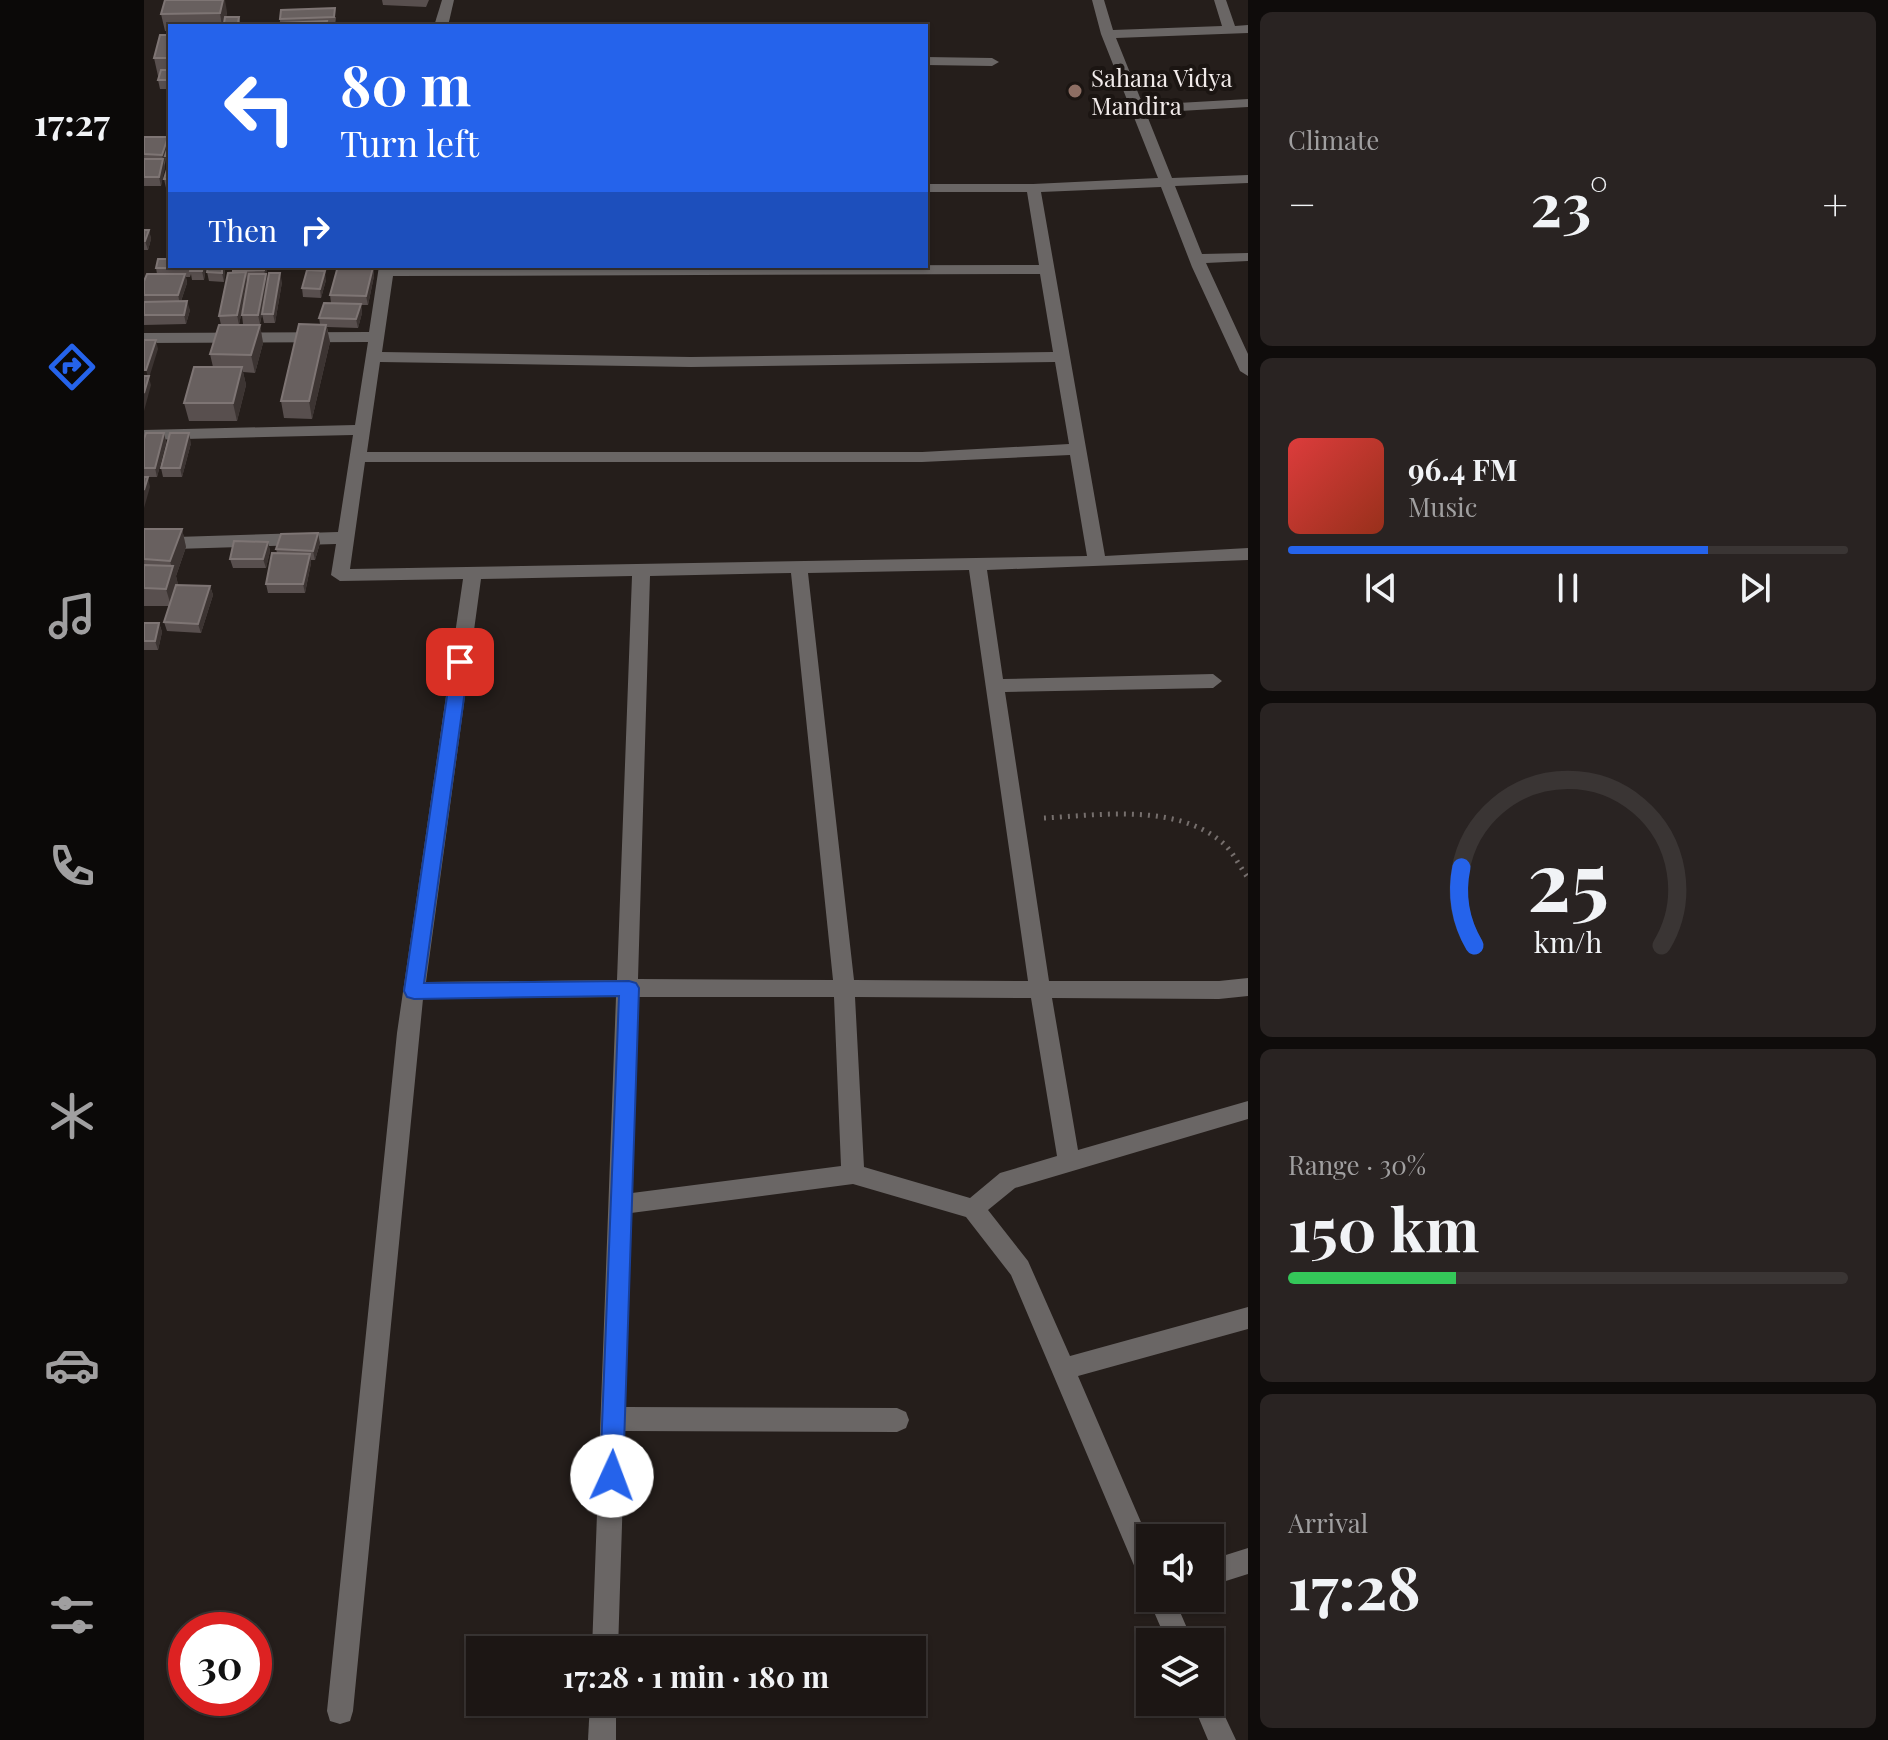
<!DOCTYPE html>
<meta charset="utf-8">
<style>
:root{--surface:#1c1614;--page:#292322;--text:#f1f3f6;--muted:#a09fa0;--line:#3a3534;--accent:#2563eb}
body{margin:0;font-family:"Playfair Display",serif;background:var(--page);color:var(--text);height:100vh;display:flex;flex-direction:column;font-size:30px;white-space:nowrap}
*{box-sizing:border-box;margin:0}
p{font-size:26px;color:var(--muted)}
.icon{flex:none;width:44px;height:44px;fill:none;stroke:currentColor;stroke-width:2;stroke-linecap:round;stroke-linejoin:round}
.map{position:relative;flex:1;overflow:hidden}
.sheet{display:flex;flex-direction:column;gap:12px;padding:12px;background:#0f0c0b;width:640px}
.sheet>*{flex:none}
.banner{position:absolute;left:24px;top:24px;width:760px;height:244px;border-radius:0px;box-shadow:0 2px 6px #0004,0 0 0 2px var(--line);background:#2563eb;color:#fff;overflow:hidden}
.controls{position:absolute;left:992px;top:1524px;display:grid;gap:16px}
.controls a{display:grid;place-items:center;width:88px;height:88px;border-radius:0px;background:var(--surface);box-shadow:0 2px 6px #0004,0 0 0 2px var(--line);font-size:40px}
.speed{position:absolute;left:24px;top:1612px;display:flex;gap:16px;font-size:40px;font-weight:700;text-align:center}
.speed>*{display:grid;place-content:center;width:104px;height:104px;border-radius:50%;background:var(--surface);box-shadow:0 2px 6px #0004,0 0 0 2px var(--line);line-height:1}
.speed .limit{border:12px solid #d22;background:#fff;color:#111}
.pin{position:absolute;display:grid;place-items:center;width:68px;height:68px;color:#fff;margin:-34px;border-radius:16px;box-shadow:0 4px 12px #0006}
.me{position:absolute;width:88px;margin:-44px;rotate:2deg;stroke-linejoin:round;filter:drop-shadow(0 0 6px #0008)}
.turn{display:flex;align-items:center;gap:28px;height:168px;padding:0 40px;font-size:36px}
.turn .icon{width:104px;height:104px;stroke-width:2.5}
.turn b{display:block;font-size:56px;line-height:68px}
.then{display:flex;align-items:center;height:76px;padding:0 40px;background:#0003;gap:16px;font-size:30px}
.big{font-size:60px;font-weight:700;line-height:1.1}
.sheet .tile{flex:1;display:flex;flex-direction:column;justify-content:center;gap:12px;min-width:0;padding:0 28px;border-radius:12px;background:var(--page)}
.sheet .dial{align-items:center;gap:0}
.dial svg{height:208px;overflow:visible;fill:none;stroke:var(--line);stroke-width:7;stroke-linecap:round;text-anchor:middle}
.dial text{fill:var(--text);stroke:none}
.song{display:flex;align-items:center;gap:24px}
.cover{width:96px;height:96px;border-radius:12px;background:linear-gradient(135deg,hsl(0 70% 55%),hsl(10 70% 35%))}
.played{height:8px;border-radius:4px;background:linear-gradient(90deg,var(--accent) 75%,var(--line) 75%)}
.keys{display:flex;justify-content:space-around;direction:ltr}
.heat{display:flex;justify-content:space-between;align-items:center;font-size:44px;direction:ltr}
.charge{height:12px;border-radius:6px;background:linear-gradient(90deg,#34c759 30%,var(--line) 0)}
.trip{position:absolute;left:322px;top:1636px;width:460px;height:80px;border-radius:0px;background:var(--surface);box-shadow:0 2px 6px #0004,0 0 0 2px var(--line);font-weight:700;line-height:80px;text-align:center}
main{display:flex;flex:1;min-height:0}
.dock{display:flex;flex-direction:column;width:144px;justify-content:space-around;align-items:center;background:#0b0908;color:var(--muted)}
.dock .icon{width:56px;height:56px}
.dock .selected{color:var(--accent)}
.dock b{font-size:36px;color:var(--text)}
.map>svg:first-child{display:block}
</style>
<main>
<nav class="dock">
<b>17:27</b>
<svg class="icon selected" aria-label="directions" viewBox="0 0 24 24"><path d="M12 3l9 9-9 9-9-9zM9 14v-3h6M13 9l2 2-2 2"/></svg>
<svg class="icon" aria-label="music" viewBox="0 0 24 24"><path d="M9 18V5l10-2v13"/><circle cx="6" cy="18" r="3"/><circle cx="16" cy="16" r="3"/></svg>
<svg class="icon" aria-label="phone" viewBox="0 0 24 24"><path d="M5 4h4l2 5-3 2q2 4 5 5l2-3 5 2v4C11 20 4 13 5 4z"/></svg>
<svg class="icon" aria-label="climate" viewBox="0 0 24 24"><path d="M12 3v18M4 7l16 10M4 17L20 7"/></svg>
<svg class="icon" aria-label="car" viewBox="0 0 24 24"><path d="M5 17H2v-5l4-1 3-4h7l3 4 3 1v5h-3M9 17h6M6 11h13"/><circle cx="7" cy="17" r="2"/><circle cx="17" cy="17" r="2"/></svg>
<svg class="icon" aria-label="filters" viewBox="0 0 24 24"><path d="M4 7h16M4 17h16"/><circle cx="9" cy="7" r="2"/><circle cx="15" cy="17" r="2"/></svg>
</nav>
<div class="map">
<svg width="1104" height="1740" viewBox="0 0 1104 1740">
<rect width="100%" height="100%" fill="#251e1b"/>
<g fill="none" stroke-linecap="round" stroke-linejoin="round">
<path stroke="#766f6d" stroke-width="5" stroke-dasharray="2 6" stroke-linecap="butt" d="M 900,818 C 957,815 1032,803 1079,843 C 1089,852 1096,867 1104,878"/>
<g fill="#6a6665" fill-rule="evenodd">
<polygon points="298,0 310,0 304,26 290,26"/>
<path d="M 948,0 L 960,0 L 969,30 L 1078,26 L 1070,0 L 1082,0 L 1091,26 L 1104,25 L 1104,33 L 972,38 L 999,105 L 1104,99 L 1104,107 L 1002,113 L 1028,178 L 1104,175 L 1104,183 L 1031,186 L 1058,254 L 1104,253 L 1104,261 L 1062,263 L 1104,354 L 1104,376 L 1096,371 L 1048,267 L 1017,187 L 897,192 L 961,556 L 1104,548 L 1104,560 L 843,570 L 859,679 L 1069,674 L 1078,681 L 1069,688 L 861,692 L 905,981 L 1075,981 L 1104,978 L 1104,996 L 1075,999 L 908,998 L 934,1150 L 1104,1101 L 1104,1119 L 871,1188 L 844,1210 L 884,1261 L 926,1356 L 1104,1307 L 1104,1329 L 934,1376 L 1006,1543 L 1006,1586 L 997,1582 L 867,1275 L 822,1217 L 709,1184 L 487,1213 L 481,1407 L 753,1408 L 762,1412 L 765,1420 L 762,1428 L 753,1432 L 481,1431 L 474,1650 L 448,1650 L 472,997 L 279,999 L 209,1711 L 206,1721 L 196,1724 L 186,1721 L 183,1711 L 253,1033 L 319,579 L 196,581 L 187,575 L 192,544 L 0,550 L 0,538 L 194,532 L 209,435 L 0,440 L 0,430 L 211,425 L 224,342 L 0,343 L 0,333 L 225,332 L 235,266 L 895,265 L 883,192 L 782,192 L 782,184 L 889,184 L 1014,178 L 957,34 ZM 896,274 L 909,352 L 547,357 L 238,352 L 249,276 ZM 236,362 L 547,367 L 911,362 L 925,444 L 778,452 L 223,452 ZM 926,455 L 943,556 L 206,569 L 221,462 L 778,462 ZM 825,570 L 884,981 L 710,980 L 664,573 ZM 647,573 L 689,980 L 494,979 L 506,576 ZM 488,576 L 473,980 L 282,982 L 337,579 ZM 493,997 L 690,997 L 697,1166 L 488,1193 ZM 711,997 L 887,998 L 913,1156 L 856,1173 L 826,1198 L 720,1167 Z"/>
<polygon points="782,57 848,58 855,62 848,66 782,65"/>
<polygon points="1104,1548 1104,1574 1066,1586 1066,1560"/>
<polygon points="1006,1593 1006,1598 1030,1598 1049,1642 1023,1642 1004,1598"/>
<polygon points="1066,1691 1070,1693 1092,1740 1064,1740 1048,1702 1066,1702"/>
<polygon points="446,1702 472,1702 472,1740 444,1740"/>
</g>
</g>
<g fill="#584f4e">
<polygon points="238,0 285,0 282,7 239,5"/>
<polygon points="83,12 82,17 95,17 97,26 81,26 80,24 80,26 26,26 26,31 21,31 17,14"/>
<polygon points="192,17 191,26 135,26 136,23 136,19"/>
<polygon points="26,35 26,89 16,89 14,80 15,76 14,76 10,58"/>
<polygon points="0,137 24,137 25,144 26,141 26,188 22,188 20,179 24,165 22,158 17,186 0,186"/>
<polygon points="0,230 5,230 7,239 4,250 0,250"/>
<polygon points="26,266 62,266 60,280 48,280 47,274 46,277 42,277 43,283 37,301 46,310 42,324 0,325 0,281 13,274 12,268"/>
<polygon points="81,266 80,282 65,281 63,272"/>
<polygon points="89,266 123,266 122,275 123,282 138,282 131,323 120,323 118,314 116,324 99,324 98,315 103,283 95,325 116,325 119,343 111,373 99,372 102,385 93,421 45,421 40,403 69,367 66,354 77,325 75,316 89,273"/>
<polygon points="229,267 230,276 224,305 217,305 218,313 214,328 183,327 186,342 168,419 140,418 137,401 176,324 175,318 187,303 186,295"/>
<polygon points="182,280 177,298 159,297 158,288"/>
<polygon points="20,433 22,442 13,477 0,477 0,439"/>
<polygon points="47,443 38,477 19,477 17,468"/>
<polygon points="0,529 38,529 42,547 32,576 34,585 66,586 69,595 57,633 23,631 20,622 25,606 0,606"/>
<polygon points="124,542 126,551 122,568 89,568 86,559"/>
<polygon points="176,543 171,560 167,560 167,563 161,593 124,593 122,584 133,553 132,549"/>
<polygon points="0,623 15,623 18,632 14,650 0,650"/>
</g>
<g fill="#3c3432">
<polygon points="79,0 81,0 83,12 80,26 78,26 76,13"/>
<polygon points="24,137 26,146 20,163 21,168 17,186 15,177 19,159 18,155"/>
<polygon points="5,230 7,239 4,250 1,241"/>
<polygon points="59,266 62,266 60,280 58,271"/>
<polygon points="78,266 81,266 80,282 78,273"/>
<polygon points="120,266 123,266 122,275 123,283 116,324 114,315 121,277"/>
<polygon points="229,267 230,276 224,305 222,296"/>
<polygon points="181,271 182,280 177,298 176,289"/>
<polygon points="102,272 103,282 95,325 93,315"/>
<polygon points="136,273 138,282 131,323 129,314"/>
<polygon points="41,274 43,283 36,304 34,295"/>
<polygon points="43,301 46,310 42,324 40,315"/>
<polygon points="217,304 218,313 214,328 212,319"/>
<polygon points="116,325 119,343 111,373 107,355"/>
<polygon points="182,325 186,342 168,419 165,401"/>
<polygon points="12,340 14,349 5,378 7,385 0,411 0,393 4,377 2,370"/>
<polygon points="98,367 102,385 93,421 89,403"/>
<polygon points="20,433 22,442 13,477 11,468"/>
<polygon points="45,433 47,443 38,477 36,468"/>
<polygon points="4,477 6,487 0,508 0,490"/>
<polygon points="38,529 42,547 32,576 34,584 27,606 22,589 28,569 26,561"/>
<polygon points="174,533 176,543 171,560 169,551"/>
<polygon points="124,542 126,551 122,568 119,559"/>
<polygon points="166,554 167,563 161,593 159,584"/>
<polygon points="66,586 69,595 57,633 54,624"/>
<polygon points="15,623 18,632 14,650 11,641"/>
</g>
<g fill="#68605f" stroke="#7e7574" stroke-width="2">
<polygon points="21,0 79,0 76,13 17,14"/>
<polygon points="191,8 190,17 136,19 137,10"/>
<polygon points="81,17 95,17 94,23 80,23"/>
<polygon points="183,21 182,26 135,26 135,23"/>
<polygon points="16,35 26,35 26,58 10,58"/>
<polygon points="17,70 26,70 26,80 14,80"/>
<polygon points="0,137 24,137 18,155 0,154"/>
<polygon points="26,141 26,156 21,156"/>
<polygon points="0,159 19,159 15,177 0,177"/>
<polygon points="26,160 26,179 20,179"/>
<polygon points="0,230 5,230 1,241 0,241"/>
<polygon points="14,259 26,259 26,266 45,266 44,268 12,268"/>
<polygon points="47,266 59,266 58,271 46,271"/>
<polygon points="64,266 78,266 78,273 63,272"/>
<polygon points="89,266 120,266 120,270 89,271"/>
<polygon points="194,266 229,267 222,296 186,295"/>
<polygon points="163,270 181,271 176,289 158,288"/>
<polygon points="102,272 93,315 75,316 84,273"/>
<polygon points="125,273 136,273 129,314 118,314"/>
<polygon points="3,274 41,274 34,295 0,295 0,281"/>
<polygon points="105,274 122,274 114,315 98,315"/>
<polygon points="43,301 40,315 0,315 0,302"/>
<polygon points="180,303 217,304 212,319 175,318"/>
<polygon points="155,324 182,325 165,401 137,401"/>
<polygon points="75,325 116,325 107,355 66,354"/>
<polygon points="0,340 12,340 2,370 0,370"/>
<polygon points="50,367 98,367 89,403 40,403"/>
<polygon points="0,376 5,376 0,393"/>
<polygon points="2,433 20,433 11,468 0,468 0,439"/>
<polygon points="26,433 45,433 36,468 17,468"/>
<polygon points="0,477 4,477 0,490"/>
<polygon points="0,529 38,529 26,561 0,559"/>
<polygon points="174,533 169,551 132,549 137,534"/>
<polygon points="90,541 124,542 119,559 86,559"/>
<polygon points="128,553 166,554 159,584 122,584"/>
<polygon points="0,565 29,566 22,589 0,588"/>
<polygon points="32,585 66,586 54,624 20,622"/>
<polygon points="0,623 15,623 11,641 0,641"/>
</g>
<polygon fill="#2563eb" stroke="#184099" stroke-width="2" points="316,656 325,662 280,983 485,981 492,983 495,988 479,1476 476,1484 468,1487 460,1484 456,1476 475,996 270,999 263,997 260,991 308,662"/>
<circle fill="#8d6e63" stroke="#1b1512" stroke-width="3" cx="931" cy="91" r="8"/>
<g text-anchor="middle" dominant-baseline="central" stroke-width="8" stroke-linejoin="round" paint-order="stroke">
<g font-size="24" fill="#f1ebea" stroke="#1b1512" text-anchor="start">
<text x="947" y="77">Sahana Vidya<tspan x="947" dy="28">Mandira</tspan></text>
</g>
</g>
</svg>
<div class="controls">
<a><svg class="icon" aria-label="sound" viewBox="0 0 24 24"><path d="M4 9h4l5-4v14l-5-4H4zM17 9q2 3 0 6"/></svg></a>
<a><svg class="icon" aria-label="layers" viewBox="0 0 24 24"><path d="M12 4l9 5-9 5-9-5zM3 14l9 5 9-5"/></svg></a>
</div>
<div class="speed"><div class="limit">30</div></div>
<div class="pin" style="left:316px;top:662px;background:#d93025"><svg class="icon" aria-label="arrive" viewBox="0 0 24 24"><path d="M6 21V4h12l-3 4 3 4H6"/></svg></div>
<svg class="me" style="left:468px;top:1476px" viewBox="-20 -20 40 40"><circle r="19" fill="#fff"/><path d="M0-13L10 11 0 6-10 11z" fill="#2563eb"/></svg>
<div class="trip">17:28 · 1 min · 180 m</div>
<div class="banner">
<div class="turn"><svg class="icon" aria-label="left" viewBox="0 0 24 24"><path d="M17 20v-9H6M10 6l-5 5 5 5"/></svg><div><b>80 m</b>Turn left</div></div>
<div class="then">Then<svg class="icon" aria-label="right" viewBox="0 0 24 24"><path d="M7 20v-9h11M14 6l5 5-5 5"/></svg></div>
</div>
</div>
<section class="sheet">
<div class="tile"><p>Climate</p>
<div class="heat"><a>−</a><b class="big">23°</b><a>+</a></div>
</div>
<div class="tile">
<div class="song"><i class="cover"></i><div><b>96.4 FM</b><p>Music</p></div></div>
<div class="played"></div>
<div class="keys"><svg class="icon" aria-label="previous" viewBox="0 0 24 24"><path d="M18 5L8 12l10 7zM5 5v14"/></svg><svg class="icon" aria-label="pause" viewBox="0 0 24 24"><path d="M8 5v14M16 5v14"/></svg><svg class="icon" aria-label="next" viewBox="0 0 24 24"><path d="M6 5l10 7-10 7zM19 5v14"/></svg></div>
</div>
<div class="tile dial"><svg viewBox="0 0 100 80">
<path d="M14 69A42 42 0 1 1 86 69"/>
<path d="M14 69A42 42 0 0 1 9 39" stroke="#2563eb"/>
<text x="50" y="56" font-size="32" font-weight="700">25</text>
<text x="50" y="72" font-size="11">km/h</text>
</svg></div>
<div class="tile"><p>Range · 30%</p><b class="big">150 km</b><div class="charge"></div></div>
<div class="tile"><p>Arrival</p><b class="big">17:28</b></div>
</section>
</main>
